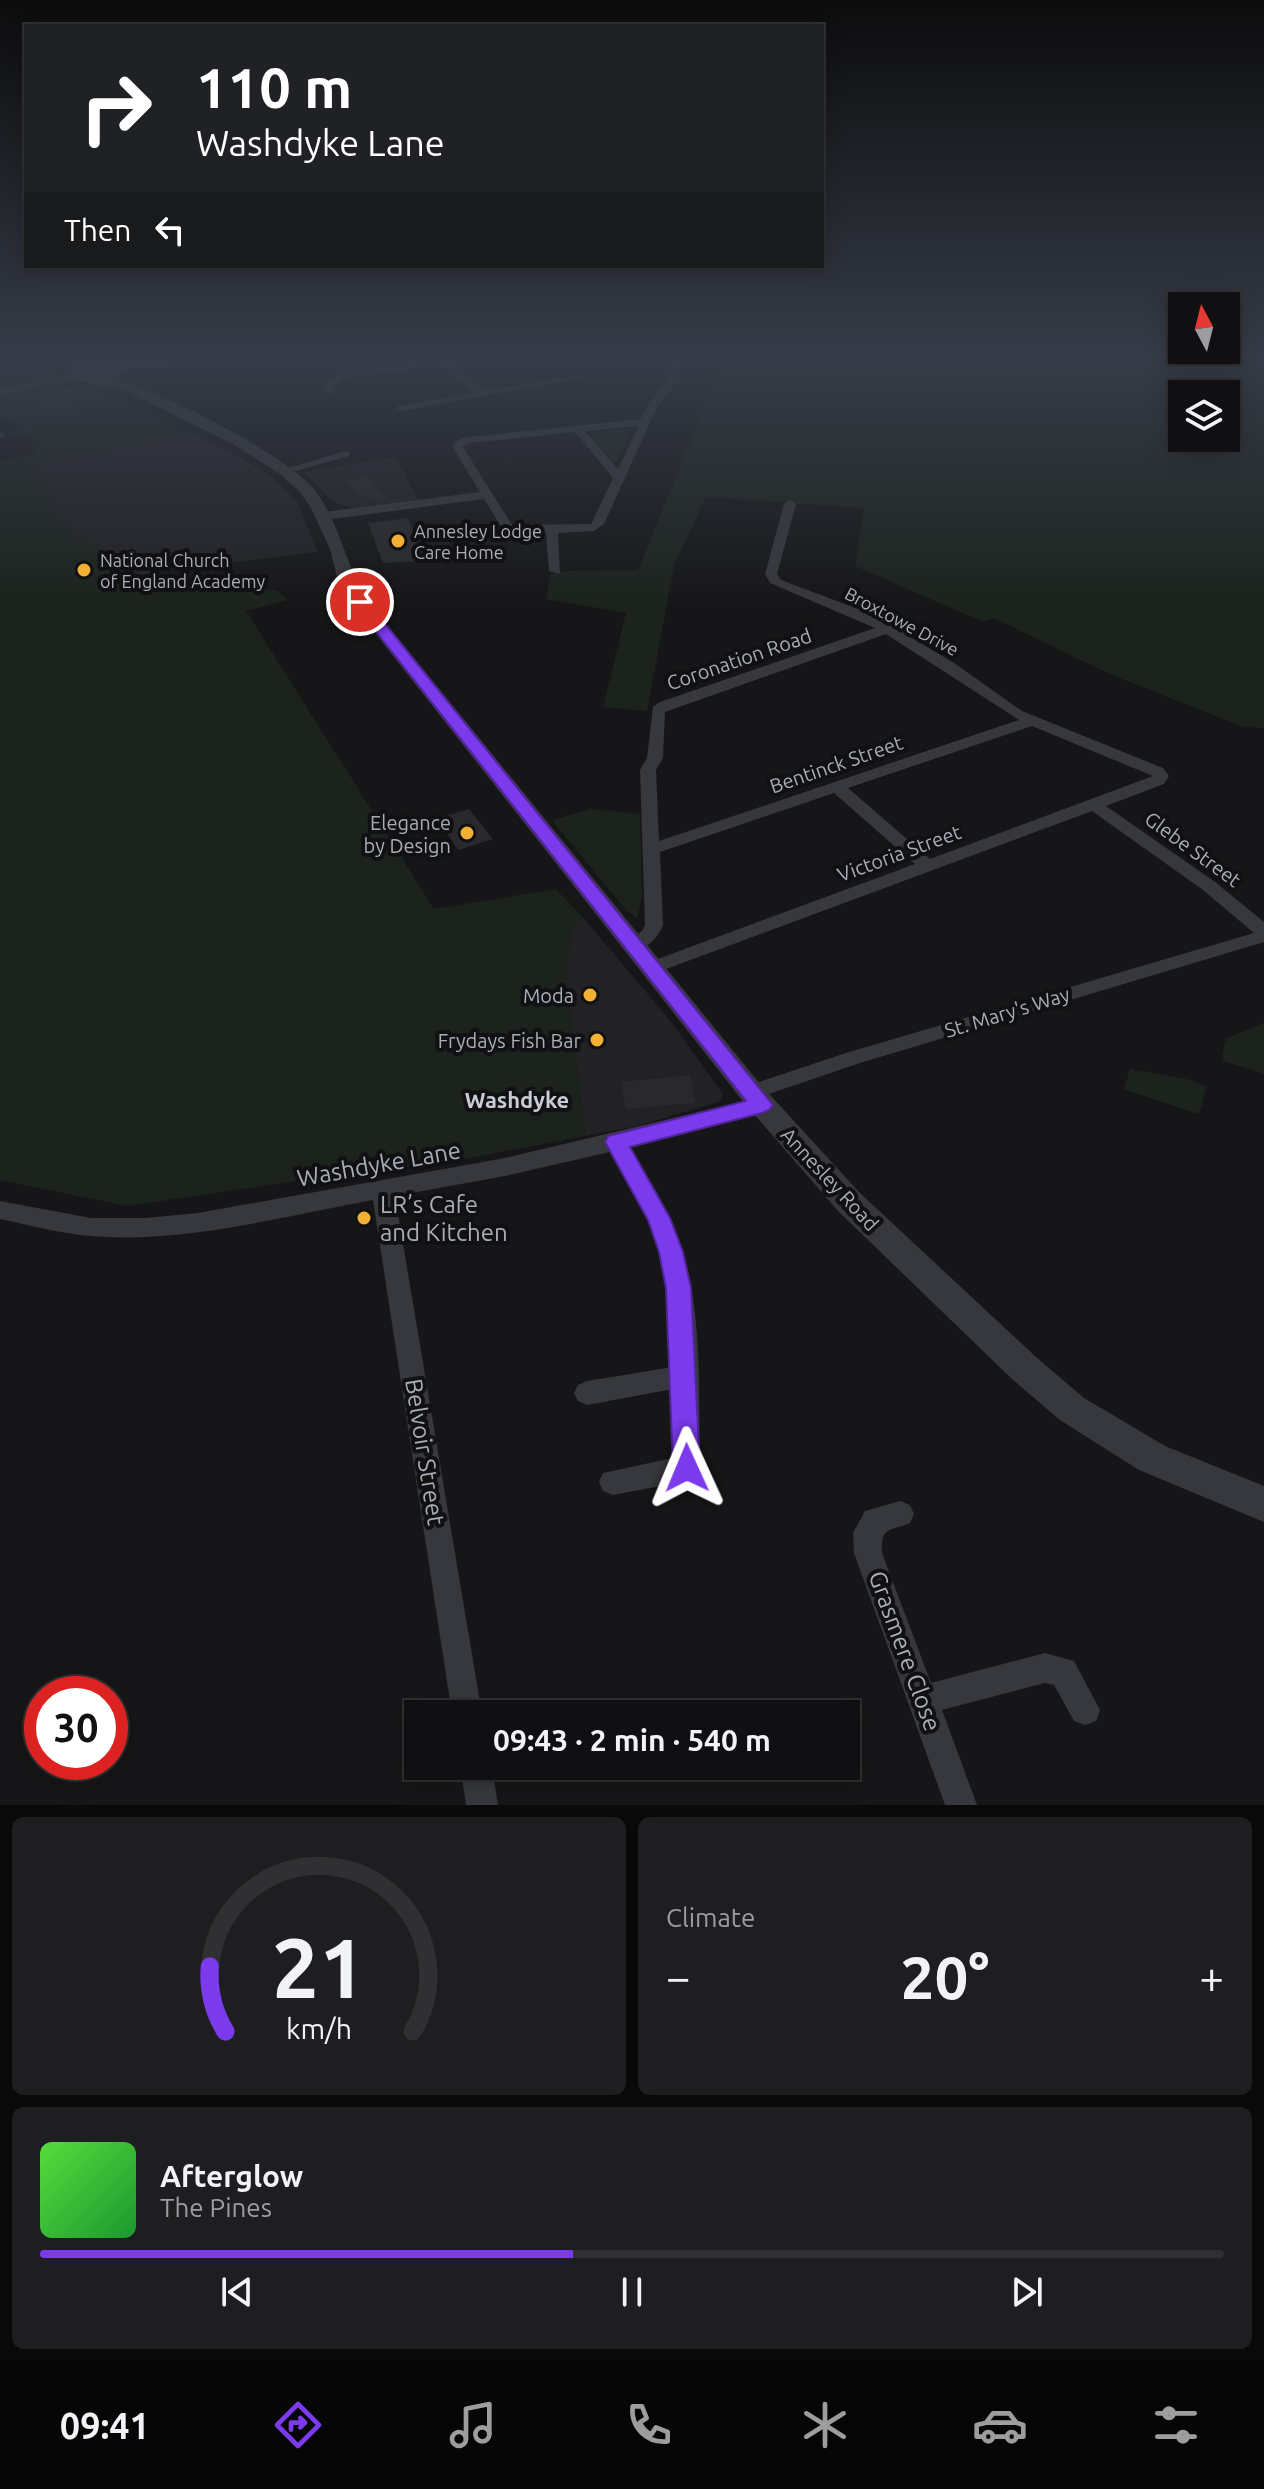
<!DOCTYPE html>
<meta charset="utf-8">
<style>
:root{--surface:#101012;--page:#1e1e20;--text:#f1f3f6;--muted:#9c9d9f;--line:#303032;--accent:#7c3aed}
body{margin:0;font-family:Ubuntu,sans-serif;background:var(--page);color:var(--text);height:100vh;display:flex;flex-direction:column;font-size:30px;white-space:nowrap}
*{box-sizing:border-box;margin:0}
p{font-size:26px;color:var(--muted)}
.icon{flex:none;width:44px;height:44px;fill:none;stroke:currentColor;stroke-width:2;stroke-linecap:round;stroke-linejoin:round}
.map{position:relative;height:1805px;overflow:hidden}
.side{display:flex;flex-direction:column;gap:12px;padding:12px;background:#09090a;flex:1}
.side>*{flex:none}
.guide{position:absolute;left:24px;top:24px;width:800px;height:244px;border-radius:0px;box-shadow:0 4px 20px #0003,0 0 0 2px var(--line);background:#202124;color:#fff;overflow:hidden}
.needle{width:52px;rotate:353deg}
.tools{position:absolute;left:1168px;top:292px;display:grid;gap:16px}
.tools a{display:grid;place-items:center;width:72px;height:72px;border-radius:0px;background:var(--surface);box-shadow:0 4px 20px #0003,0 0 0 2px var(--line);font-size:40px}
.speed{position:absolute;left:24px;top:1676px;display:flex;gap:16px;font-size:40px;font-weight:700;text-align:center}
.speed>*{display:grid;place-content:center;width:104px;height:104px;border-radius:50%;background:var(--surface);box-shadow:0 4px 20px #0003,0 0 0 2px var(--line);line-height:1}
.speed .limit{border:12px solid #d22;background:#fff;color:#111}
.pin{position:absolute;display:grid;place-items:center;width:68px;height:68px;color:#fff;margin:-34px;border:4px solid #fff;border-radius:50%;box-shadow:0 2px 8px #0007}
.me{position:absolute;width:88px;margin:-44px;rotate:359deg;stroke-linejoin:round;filter:drop-shadow(0 0 6px #0008)}
.turn{display:flex;align-items:center;gap:28px;height:168px;padding:0 40px;font-size:36px}
.turn .icon{width:104px;height:104px;stroke-width:2.5}
.turn b{display:block;font-size:56px;line-height:68px}
.then{display:flex;align-items:center;height:76px;padding:0 40px;background:#0003;gap:16px;font-size:30px}
.big{font-size:60px;font-weight:700;line-height:1.1}
.side .card{flex:1;display:flex;flex-direction:column;justify-content:center;gap:12px;min-width:0;padding:0 28px;border-radius:12px;background:var(--page)}
.side .dial{align-items:center;gap:0}
.dial svg{height:208px;overflow:visible;fill:none;stroke:var(--line);stroke-width:7;stroke-linecap:round;text-anchor:middle}
.dial text{fill:var(--text);stroke:none}
.song{display:flex;align-items:center;gap:24px}
.cover{width:96px;height:96px;border-radius:12px;background:linear-gradient(135deg,hsl(110 70% 55%),hsl(130 70% 35%))}
.played{height:8px;border-radius:4px;background:linear-gradient(90deg,var(--accent) 45%,var(--line) 45%)}
.keys{display:flex;justify-content:space-around;direction:ltr}
.heat{display:flex;justify-content:space-between;align-items:center;font-size:44px;direction:ltr}
.side .tiles{flex:1;display:grid;gap:12px;grid-template-columns:1fr 1fr}
.card:last-child{grid-column:span 2}
.trip{position:absolute;left:404px;top:1700px;width:456px;height:80px;border-radius:0px;background:var(--surface);box-shadow:0 4px 20px #0003,0 0 0 2px var(--line);font-weight:700;line-height:80px;text-align:center}
.tabs{display:flex;height:128px;justify-content:space-around;align-items:center;background:#060607;color:var(--muted)}
.tabs .icon{width:56px;height:56px}
.tabs .selected{color:var(--accent)}
.tabs b{font-size:36px;color:var(--text)}
.map>svg:first-child{display:block}
</style>
<div class="map">
<svg width="1264" height="1805" viewBox="0 0 1264 1805">
<rect width="100%" height="100%" fill="#161618"/>
<g fill="#222225">
<polygon points="0,356 52,370 60,387 88,387 118,399 25,427 0,418"/>
<polygon points="191,431 267,473 281,485 297,502 318,552 151,572 159,587 54,617 0,704 0,473"/>
<polygon points="395,457 419,501 356,509 334,502 304,472"/>
<polygon points="582,916 672,1023 723,1094 719,1102 637,1126 585,1136 566,977 571,929"/>
</g>
<g fill="#1c231d" fill-rule="evenodd">
<path d="M 725,356 L 1264,356 L 1264,728 L 1243,727 L 1112,675 L 994,618 L 983,622 L 855,566 L 864,508 L 706,497 L 674,565 L 647,711 L 603,707 L 626,613 L 546,599 L 551,574 L 568,571 L 638,570 ZM 1182,394 L 1226,394 L 1226,438 L 1182,438 Z"/>
<polygon points="118,399 183,433 0,473 0,462 35,453 30,433 8,433 21,426 26,427"/>
<polygon points="628,428 632,429 617,461 612,462 589,433"/>
<polygon points="28,468 60,499 0,514 0,475"/>
<polygon points="47,505 85,544 92,543 140,592 159,587 193,591 265,589 277,591 288,600 246,611 434,909 556,889 582,916 571,929 566,977 585,1136 428,1166 386,1168 127,1206 0,1180 0,516"/>
<polygon points="591,809 640,814 642,897 637,918 626,910 552,820"/>
<polygon points="1264,1023 1264,1074 1224,1061 1222,1054 1227,1038"/>
<polygon points="1130,1069 1186,1079 1207,1086 1199,1114 1124,1089"/>
</g>
<g fill="#29292c">
<polygon points="73,387 97,397 57,409 34,400"/>
<polygon points="366,477 389,501 358,494 346,481"/>
<polygon points="408,518 426,561 383,563 368,523"/>
<polygon points="469,809 493,839 458,850 445,831 450,830 446,824 450,823 445,816"/>
<polygon points="690,1075 696,1103 626,1109 621,1082"/>
</g>
<g fill="none" stroke-linecap="round" stroke-linejoin="round">
<g fill="#37383d" fill-rule="evenodd">
<polygon points="436,356 444,358 480,356 450,363 484,391 579,375 584,378 401,411 396,408 397,406 474,393 440,364 343,379 336,385 332,394 324,392 328,382 337,375 434,360"/>
<path d="M 671,356 L 681,356 L 680,378 L 657,407 L 604,524 L 594,531 L 558,533 L 560,574 L 549,571 L 546,533 L 520,535 L 504,531 L 484,499 L 324,520 L 318,516 L 324,512 L 480,492 L 452,446 L 461,438 L 641,419 L 648,404 L 670,378 ZM 638,426 L 618,469 L 585,431 ZM 575,432 L 613,478 L 591,524 L 512,525 L 463,447 L 468,443 Z"/>
<polygon points="76,373 81,376 79,378 0,395 0,389"/>
<polygon points="0,431 5,434 4,437 0,438"/>
<polygon points="345,451 349,452 349,456 285,474 279,471"/>
<path d="M 790,500 L 796,504 L 777,574 L 781,580 L 858,609 L 892,626 L 954,663 L 1022,711 L 1163,768 L 1169,776 L 1164,784 L 1106,806 L 1215,882 L 1264,922 L 1264,942 L 860,1063 L 751,1100 L 744,1097 L 740,1092 L 744,1087 L 846,1053 L 1254,933 L 1203,890 L 1092,811 L 658,972 L 644,972 L 641,968 L 644,964 L 915,864 L 834,793 L 660,852 L 663,925 C 657,940 643,954 625,949 L 623,945 L 642,931 L 645,925 L 640,770 L 647,758 L 653,707 L 660,702 L 875,628 L 770,583 L 765,574 L 784,504 ZM 886,634 L 1019,720 L 659,841 L 656,770 L 663,758 L 665,712 ZM 1032,726 L 1153,776 L 930,859 L 848,788 Z"/>
<path d="M 762,1097 L 770,1099 L 773,1105 L 770,1111 L 630,1147 C 648,1177 667,1207 679,1240 C 704,1312 698,1393 700,1468 L 697,1477 L 687,1481 L 613,1495 L 603,1491 L 599,1482 L 603,1473 L 673,1458 L 673,1389 L 587,1405 L 578,1401 L 574,1393 L 578,1385 L 587,1381 L 673,1367 C 672,1319 668,1269 649,1224 C 638,1199 624,1175 610,1152 L 505,1176 L 395,1196 L 482,1714 L 452,1714 L 373,1200 C 284,1216 182,1244 91,1236 C 61,1234 30,1225 0,1219 L 0,1201 L 91,1218 L 146,1218 L 198,1213 L 505,1158 Z"/>
<path d="M 900,1501 L 910,1505 L 914,1514 L 910,1523 C 888,1532 881,1526 882,1553 L 931,1683 L 1045,1653 L 1074,1661 L 1100,1710 L 1096,1721 L 1085,1725 L 1074,1721 L 1054,1685 L 1045,1683 L 942,1710 L 977,1805 L 945,1805 L 854,1553 L 853,1533 L 865,1511 Z"/>
<polygon points="460,1766 492,1766 498,1805 466,1805"/>
</g>
<path fill="#37383d" fill-rule="evenodd" d="M 91,376 C 105,379 120,380 133,385 C 176,400 287,456 314,489 C 340,522 345,565 367,600 L 761,1085 L 860,1193 L 1036,1357 L 1084,1398 L 1165,1446 L 1264,1486 L 1264,1522 L 1139,1470 L 1060,1420 L 1012,1379 L 838,1211 L 741,1099 L 354,606 L 338,581 L 330,549 L 311,508 L 301,493 L 280,474 L 231,443 L 124,390 L 86,383 L 85,380 Z"/>
<path fill="#45474d" fill-rule="evenodd" d="M 39,356 C 61,355 81,364 102,364 C 148,363 194,353 241,356 L 234,360 L 118,370 L 118,376 L 97,384 L 71,380 L 69,377 L 78,368 ZM 99,372 L 101,373 L 86,374 Z"/>
</g>
<linearGradient id="sky" x2="0" y2="1"><stop stop-color="#0c0c0d"/><stop offset="0.59" stop-color="#363c48"/><stop offset="1" stop-color="#363c48" stop-opacity="0"/></linearGradient>
<rect width="1264" height="608" fill="url(#sky)"/>
<polygon fill="#7c3aed" stroke="#51269a" stroke-width="2" points="360,598 365,599 773,1105 769,1110 762,1113 630,1147 670,1218 683,1252 691,1288 700,1468 696,1477 687,1481 677,1477 673,1468 666,1288 659,1252 648,1220 605,1142 608,1136 616,1134 746,1101 355,605 353,602"/>
<g fill="#f2b134" stroke="#111113" stroke-width="3">
<circle cx="398" cy="541" r="8"/>
<circle cx="84" cy="570" r="8"/>
<circle cx="467" cy="833" r="8"/>
<circle cx="590" cy="995" r="8"/>
<circle cx="597" cy="1040" r="8"/>
<circle cx="364" cy="1218" r="8"/>
</g>
<g text-anchor="middle" dominant-baseline="central" stroke-width="8" stroke-linejoin="round" paint-order="stroke">
<g font-size="18" fill="#a8adb8" stroke="#111113" text-anchor="start">
<text x="414" y="531">Annesley Lodge<tspan x="414" dy="21">Care Home</tspan></text>
<text x="100" y="560">National Church<tspan x="100" dy="21">of England Academy</tspan></text>
</g>
<g font-size="18" fill="#a8adb8" stroke="#111113">
<text transform="translate(902 621) rotate(28)">Broxtowe Drive</text>
</g>
<g font-size="20" fill="#a8adb8" stroke="#111113">
<text transform="translate(739 659) rotate(-19)">Coronation Road</text>
<text transform="translate(836 764) rotate(-19)">Bentinck Street</text>
<text transform="translate(1193 849) rotate(36)">Glebe Street</text>
<text transform="translate(899 853) rotate(-20)">Victoria Street</text>
<text transform="translate(1007 1012) rotate(-17)">St. Mary's Way</text>
<text transform="translate(830 1179) rotate(47)">Annesley Road</text>
</g>
<g font-size="20" fill="#a8adb8" stroke="#111113" text-anchor="end">
<text x="451" y="822">Elegance<tspan x="451" dy="23">by Design</tspan></text>
<text x="574" y="995">Moda</text>
<text x="581" y="1040">Frydays Fish Bar</text>
</g>
<g font-size="22" font-weight="bold" fill="#c9ccd4" stroke="#111113">
<text x="517" y="1099">Washdyke</text>
</g>
<g font-size="24" fill="#a8adb8" stroke="#111113">
<text transform="translate(379 1164) rotate(-10)">Washdyke Lane</text>
<text transform="translate(425 1452) rotate(81)">Belvoir Street</text>
<text transform="translate(905 1651) rotate(70)">Grasmere Close</text>
</g>
<g font-size="24" fill="#a8adb8" stroke="#111113" text-anchor="start">
<text x="380" y="1204">LR’s Cafe<tspan x="380" dy="28">and Kitchen</tspan></text>
</g>
</g>
</svg>
<div class="tools">
<a><svg class="needle" viewBox="-14 -14 28 28"><path d="M0-13l5 13h-10z" fill="#e53935"/><path d="M0 13l5-13h-10z" fill="#9c9d9f"/></svg></a>
<a><svg class="icon" aria-label="layers" viewBox="0 0 24 24"><path d="M12 4l9 5-9 5-9-5zM3 14l9 5 9-5"/></svg></a>
</div>
<div class="speed"><div class="limit">30</div></div>
<div class="pin" style="left:360px;top:602px;background:#d93025"><svg class="icon" aria-label="arrive" viewBox="0 0 24 24"><path d="M6 21V4h12l-3 4 3 4H6"/></svg></div>
<svg class="me" style="left:687px;top:1468px" viewBox="-20 -20 40 40"><path d="M0-17L14 15 0 8-14 15z" fill="#7c3aed" stroke="#fff" stroke-width="4"/></svg>
<div class="trip">09:43 · 2 min · 540 m</div>
<div class="guide">
<div class="turn"><svg class="icon" aria-label="right" viewBox="0 0 24 24"><path d="M7 20v-9h11M14 6l5 5-5 5"/></svg><div><b>110 m</b>Washdyke Lane</div></div>
<div class="then">Then<svg class="icon" aria-label="left" viewBox="0 0 24 24"><path d="M17 20v-9H6M10 6l-5 5 5 5"/></svg></div>
</div>
</div>
<section class="side">
<div class="tiles">
<div class="card dial"><svg viewBox="0 0 100 80">
<path d="M14 69A42 42 0 1 1 86 69"/>
<path d="M14 69A42 42 0 0 1 8 44" stroke="#7c3aed"/>
<text x="50" y="56" font-size="32" font-weight="700">21</text>
<text x="50" y="72" font-size="11">km/h</text>
</svg></div>
<div class="card"><p>Climate</p>
<div class="heat"><a>−</a><b class="big">20°</b><a>+</a></div>
</div>
<div class="card">
<div class="song"><i class="cover"></i><div><b>Afterglow</b><p>The Pines</p></div></div>
<div class="played"></div>
<div class="keys"><svg class="icon" aria-label="previous" viewBox="0 0 24 24"><path d="M18 5L8 12l10 7zM5 5v14"/></svg><svg class="icon" aria-label="pause" viewBox="0 0 24 24"><path d="M8 5v14M16 5v14"/></svg><svg class="icon" aria-label="next" viewBox="0 0 24 24"><path d="M6 5l10 7-10 7zM19 5v14"/></svg></div>
</div>
</div>
</section>
<nav class="tabs">
<b>09:41</b>
<svg class="icon selected" aria-label="directions" viewBox="0 0 24 24"><path d="M12 3l9 9-9 9-9-9zM9 14v-3h6M13 9l2 2-2 2"/></svg>
<svg class="icon" aria-label="music" viewBox="0 0 24 24"><path d="M9 18V5l10-2v13"/><circle cx="6" cy="18" r="3"/><circle cx="16" cy="16" r="3"/></svg>
<svg class="icon" aria-label="phone" viewBox="0 0 24 24"><path d="M5 4h4l2 5-3 2q2 4 5 5l2-3 5 2v4C11 20 4 13 5 4z"/></svg>
<svg class="icon" aria-label="climate" viewBox="0 0 24 24"><path d="M12 3v18M4 7l16 10M4 17L20 7"/></svg>
<svg class="icon" aria-label="car" viewBox="0 0 24 24"><path d="M5 17H2v-5l4-1 3-4h7l3 4 3 1v5h-3M9 17h6M6 11h13"/><circle cx="7" cy="17" r="2"/><circle cx="17" cy="17" r="2"/></svg>
<svg class="icon" aria-label="filters" viewBox="0 0 24 24"><path d="M4 7h16M4 17h16"/><circle cx="9" cy="7" r="2"/><circle cx="15" cy="17" r="2"/></svg>
</nav>
